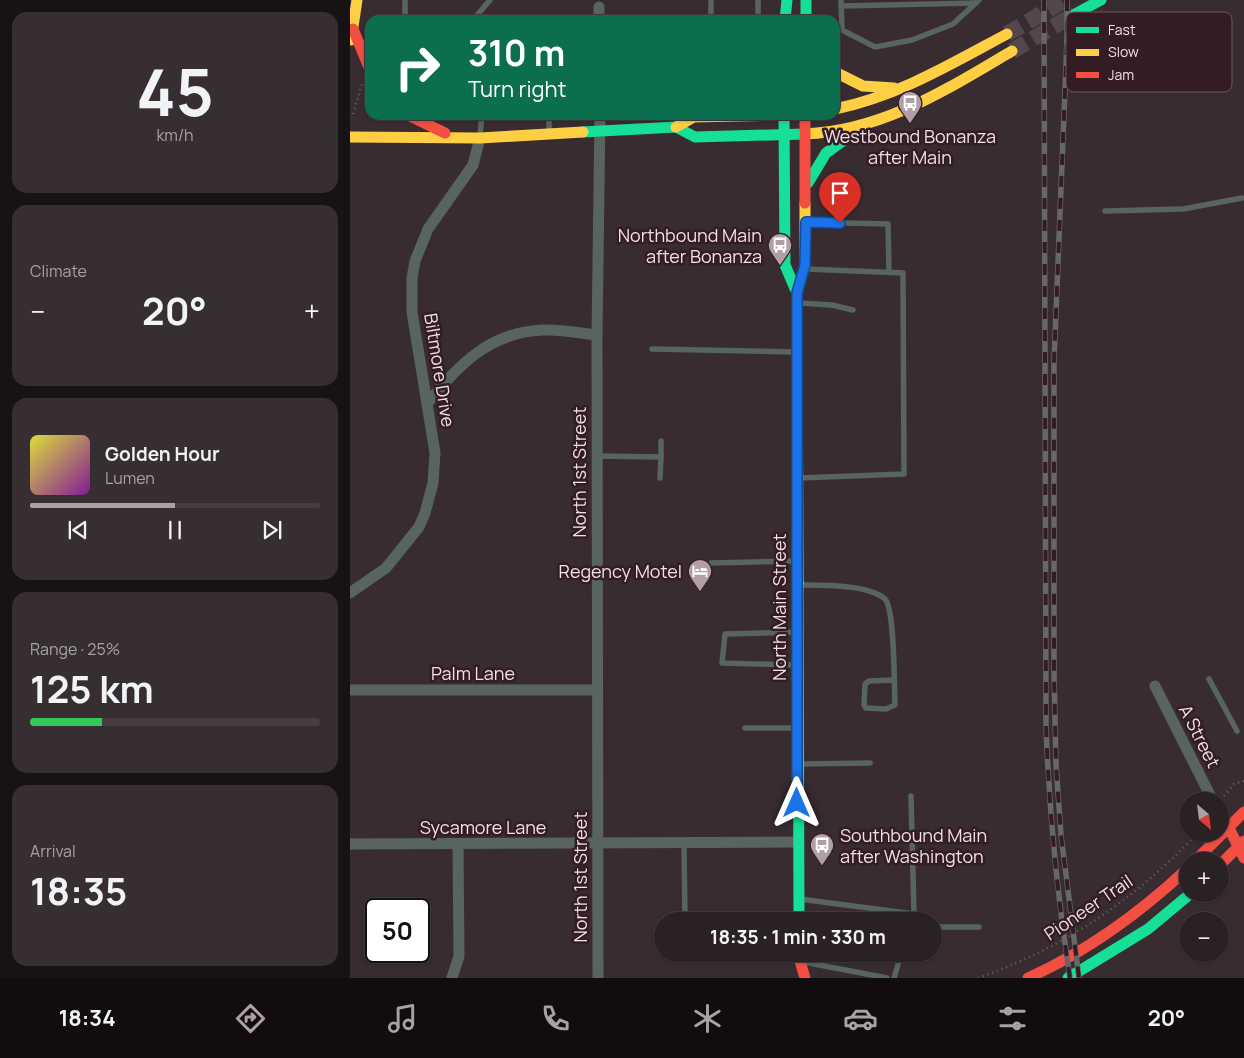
<!DOCTYPE html>
<meta charset="utf-8">
<style>
:root{--surface:#2a2124;--page:#362e31;--text:#f1f3f6;--muted:#a5a3a6;--line:#463e41;--accent:#b0a0a5}
body{margin:0;font-family:Manrope,sans-serif;background:var(--page);color:var(--text);height:100vh;display:flex;flex-direction:column;font-size:19px;white-space:nowrap}
*{box-sizing:border-box;margin:0}
p{font-size:16px;color:var(--muted)}
.icon{flex:none;width:28px;height:28px;fill:none;stroke:currentColor;stroke-width:2;stroke-linecap:round;stroke-linejoin:round}
.map{position:relative;flex:1;overflow:hidden}
.drawer{display:flex;flex-direction:column;gap:12px;padding:12px;background:#171214;width:350px}
.drawer>*{flex:none}
.banner{position:absolute;left:15px;top:15px;width:475px;height:105px;border-radius:15px;box-shadow:0 1px 4px #0004,0 0 0 1px var(--line);background:#0b6e4f;color:#fff;overflow:hidden}
.needle{width:32px;rotate:152deg}
.fabs{position:absolute;left:829px;top:792px;display:grid;gap:10px}
.fabs a{display:grid;place-items:center;width:50px;height:50px;border-radius:50%;background:var(--surface);box-shadow:0 1px 4px #0004,0 0 0 1px var(--line);font-size:25px}
.speed{position:absolute;left:15px;top:898px;display:flex;gap:10px;font-size:25px;font-weight:700;text-align:center}
.speed>*{display:grid;place-content:center;width:65px;height:65px;border-radius:50%;background:var(--surface);box-shadow:0 1px 4px #0004,0 0 0 1px var(--line);line-height:1}
.speed .limit{border:2px solid #111;border-radius:8px;background:#fff;color:#111}
.pin{position:absolute;display:grid;place-items:center;width:42px;height:42px;color:#fff;margin:-51px -21px;border-radius:50% 50% 50% 0;rotate:-45deg;box-shadow:0 0 5px #0007}
.pin .icon{rotate:45deg}
.me{position:absolute;width:55px;margin:-28px;rotate:0deg;stroke-linejoin:round;filter:drop-shadow(0 0 4px #0008)}
.turn{display:flex;align-items:center;gap:18px;height:105px;padding:0 20px;font-size:22px}
.turn .icon{width:65px;height:65px;stroke-width:2.5}
.turn b{display:block;font-size:35px;line-height:42px}
.big{font-size:38px;font-weight:700;line-height:1.1}
.drawer .tile{flex:1;display:flex;flex-direction:column;justify-content:center;gap:8px;min-width:0;padding:0 18px;border-radius:15px;background:var(--page)}
.drawer .dial{align-items:center;gap:0}
.dial b{font-size:65px;line-height:1}
.song{display:flex;align-items:center;gap:15px}
.cover{width:60px;height:60px;border-radius:8px;background:linear-gradient(135deg,hsl(60 70% 55%),hsl(290 70% 35%))}
.played{height:5px;border-radius:2px;background:linear-gradient(90deg,var(--accent) 50%,var(--line) 50%)}
.keys{display:flex;justify-content:space-around;direction:ltr}
.heat{display:flex;justify-content:space-between;align-items:center;font-size:28px;direction:ltr}
.charge{height:8px;border-radius:4px;background:linear-gradient(90deg,#34c759 25%,var(--line) 0)}
.trip{position:absolute;left:304px;top:912px;width:288px;height:50px;border-radius:25px;background:var(--surface);box-shadow:0 1px 4px #0004,0 0 0 1px var(--line);font-weight:700;line-height:50px;text-align:center}
.tab-bar{display:flex;height:80px;justify-content:space-around;align-items:center;background:#110d0e;color:var(--muted)}
.tab-bar .icon{width:35px;height:35px}
.tab-bar .current{color:var(--accent)}
.tab-bar b{font-size:22px;color:var(--text)}
main{display:flex;flex:1;min-height:0}
.map>svg:first-child{display:block}
</style>
<main>
<section class="drawer">
<div class="tile dial"><b>45</b><p>km/h</p></div>
<div class="tile"><p>Climate</p>
<div class="heat"><a>−</a><b class="big">20°</b><a>+</a></div>
</div>
<div class="tile">
<div class="song"><i class="cover"></i><div><b>Golden Hour</b><p>Lumen</p></div></div>
<div class="played"></div>
<div class="keys"><svg class="icon" aria-label="previous" viewBox="0 0 24 24"><path d="M18 5L8 12l10 7zM5 5v14"/></svg><svg class="icon" aria-label="pause" viewBox="0 0 24 24"><path d="M8 5v14M16 5v14"/></svg><svg class="icon" aria-label="next" viewBox="0 0 24 24"><path d="M6 5l10 7-10 7zM19 5v14"/></svg></div>
</div>
<div class="tile"><p>Range · 25%</p><b class="big">125 km</b><div class="charge"></div></div>
<div class="tile"><p>Arrival</p><b class="big">18:35</b></div>
</section>
<div class="map">
<svg width="894" height="978" viewBox="0 0 894 978">
<rect width="100%" height="100%" fill="#382c30"/>
<g fill="none" stroke-linecap="round" stroke-linejoin="round">
<g stroke="#54474b" stroke-width="16" stroke-dasharray="16 8" stroke-linecap="butt">
<polyline points="657,34 715,0"/>
<polyline points="662,51 725,14"/>
</g>
<g stroke="#626866" stroke-width="2.5" stroke-dasharray="1 4" stroke-linecap="butt">
<polyline points="3,114 13,81"/>
<polyline points="874,796 884,784 894,781"/>
<path d="M 628,978 C 715,947 783,901 847,834"/>
</g>
<g stroke="#57645f" stroke-width="5.5">
<polyline points="408,0 408,20"/>
<polyline points="491,0 492,30 525,47 562,40 603,24 629,0"/>
<polyline points="491,6 626,3"/>
<polyline points="55,20 55,0"/>
<polyline points="123,20 140,0"/>
<polyline points="361,20 361,0"/>
<polyline points="199,115 199,133"/>
<polyline points="130,135 132,115"/>
<polyline points="755,211 833,209 892,198"/>
<polyline points="456,222 538,224 539,272"/>
<polyline points="449,303 482,305 503,310"/>
<polyline points="302,349 445,352"/>
<polyline points="247,456 311,457 311,441"/>
<polyline points="310,478 311,457"/>
<polyline points="449,478 554,474 553,273 456,269"/>
<polyline points="361,563 447,561"/>
<path d="M 449,585 C 470,585 519,584 535,599 C 545,609 544,687 545,705 L 536,709 L 516,708 L 514,705 L 515,684 L 519,681 L 544,680"/>
<polyline points="446,665 372,663 375,634 447,632"/>
<polyline points="859,679 887,731"/>
<polyline points="395,728 447,728"/>
<polyline points="449,764 520,763"/>
<polyline points="334,844 335,921"/>
<polyline points="450,899 564,914 561,796"/>
<polyline points="564,914 567,921"/>
<polyline points="582,927 629,927"/>
<polyline points="454,962 537,978"/>
<polyline points="544,978 551,954"/>
</g>
<g stroke="#57645f" stroke-width="11">
<polyline points="249,7 249,20"/>
<path d="M 77,404 C 108,365 140,332 193,330 C 210,329 229,333 247,335"/>
<polyline points="0,593 36,568 69,527 75,513 83,483 85,453 62,312 62,278 65,261 78,229 123,165 130,138"/>
<polyline points="805,686 863,801"/>
<polyline points="0,690 247,690"/>
<polyline points="870,813 879,828"/>
<polyline points="0,844 447,842"/>
<polyline points="102,978 109,956 108,844"/>
<polyline points="248,978 247,335 250,115"/>
</g>
<g stroke="#16e098" stroke-width="11">
<polyline points="456,0 456,20"/>
<polyline points="725,14 751,0"/>
<polyline points="435,20 437,0"/>
<polyline points="434,115 435,265 447,293"/>
<polyline points="233,132 326,127 345,137 455,134"/>
<polyline points="458,183 476,153 504,133"/>
<polyline points="448,583 449,921"/>
<polyline points="718,978 798,929 840,894"/>
</g>
<g stroke="#ffcf43" stroke-width="11">
<polyline points="1,40 7,0"/>
<polyline points="485,72 513,86 544,88"/>
<path d="M 485,109 C 548,96 601,64 657,34"/>
<polyline points="326,127 344,117 435,115"/>
<path d="M 455,134 C 533,131 597,89 662,51"/>
<polyline points="0,137 130,138 233,132"/>
<polyline points="448,583 447,293 455,265 455,203"/>
</g>
<g stroke="#f24e42" stroke-width="11">
<polyline points="3,29 20,70"/>
<polyline points="58,115 95,133"/>
<polyline points="455,115 455,203"/>
<polyline points="879,828 894,858"/>
<polyline points="845,861 894,812"/>
<polyline points="870,865 894,841"/>
<polyline points="450,961 455,978"/>
<path d="M 678,978 C 738,951 790,913 838,868"/>
</g>
<g stroke="#666867" stroke-width="5.5">
<g id="rail">
<path d="M 694,0 L 696,725 C 699,810 707,894 720,978"/>
<polyline points="717,0 717,40 704,362 704,672 706,765 711,835 729,978"/>
</g>
</g>
<use href="#rail" stroke="#341c24" stroke-width="4" stroke-dasharray="11" stroke-linecap="butt"/>
</g>
<g fill="none" stroke-linecap="round" stroke-linejoin="round">
<g stroke="#114b97" stroke-width="12">
<polyline id="route" points="447,803 447,293 455,265 456,222 490,223"/>
</g>
<use href="#route" stroke="#1a73e8" stroke-width="9"/>
</g>
<defs>
<g id="bus-pin" transform="scale(1.25)"><path d="M0 17L-7.5 6A9.5 9.5 0 1 1 7.5 6Z" fill="#b0a0a5" stroke="#341c24"/><path d="M-5-6H5V4H4V6H2V4H-2V6H-4V4H-5ZM-3.5-4V0h7V-4ZM-3.5 1.2v1.5H-2V1.2ZM2 1.2v1.5H3.5V1.2Z" fill="#fff"/></g>
<g id="hotel-pin" transform="scale(1.25)"><path d="M0 17L-7.5 6A9.5 9.5 0 1 1 7.5 6Z" fill="#b0a0a5" stroke="#341c24"/><path d="M-6-4.5h1.5V1H6V5H4.5V3h-9V5H-6ZM-4 0a1.8 1.8 0 1 1 3.6 0ZM.5 0V-2.5h3Q6-2.5 6 0Z" fill="#fff"/></g>
</defs>
<g fill-rule="evenodd">
<use href="#bus-pin" x="560" y="103"/>
<use href="#bus-pin" x="430" y="245"/>
<use href="#hotel-pin" x="350" y="571"/>
<use href="#bus-pin" x="472" y="845"/>
</g>
<g text-anchor="middle" dominant-baseline="central" stroke-width="5" stroke-linejoin="round" paint-order="stroke">
<g font-size="18" fill="#f0dfe4" stroke="#341c24" text-anchor="end">
<text x="560" y="136" text-anchor="middle">Westbound Bonanza<tspan x="560" dy="21">after Main</tspan></text>
<text x="412" y="235">Northbound Main<tspan x="412" dy="21">after Bonanza</tspan></text>
<text x="332" y="571">Regency Motel</text>
<text x="490" y="835" text-anchor="start">Southbound Main<tspan x="490" dy="21">after Washington</tspan></text>
</g>
<g font-size="18" fill="#f0dfe4" stroke="#341c24">
<text transform="translate(90 370) rotate(81)">Biltmore Drive</text>
<text transform="translate(229 472) rotate(-90)">North 1st Street</text>
<text transform="translate(429 607) rotate(-90)">North Main Street</text>
<text x="123" y="673">Palm Lane</text>
<text transform="translate(850 736) rotate(63)">A Street</text>
<text x="133" y="827">Sycamore Lane</text>
<text transform="translate(230 877) rotate(-90)">North 1st Street</text>
<text transform="translate(738 907) rotate(-34)">Pioneer Trail</text>
</g>
</g>
<rect x="716" y="12" width="166" height="80" rx="8" fill="#341c24" stroke="#6c565e" stroke-width="1"/>
<rect x="726" y="27" width="23" height="6" fill="#16e098"/>
<rect x="726" y="49" width="23" height="7" fill="#ffcf43"/>
<rect x="726" y="72" width="23" height="6" fill="#f24e42"/>
<g font-size="14" fill="#f0dfe4">
<text x="758" y="35">Fast</text>
<text x="758" y="57">Slow</text>
<text x="758" y="80">Jam</text>
</g>
</svg>
<div class="fabs">
<a><svg class="needle" viewBox="-14 -14 28 28"><path d="M0-13l5 13h-10z" fill="#e53935"/><path d="M0 13l5-13h-10z" fill="#a5a3a6"/></svg></a>
<a>+</a>
<a>−</a>
</div>
<div class="speed"><div class="limit">50</div></div>
<div class="pin" style="left:490px;top:223px;background:#d93025"><svg class="icon" aria-label="arrive" viewBox="0 0 24 24"><path d="M6 21V4h12l-3 4 3 4H6"/></svg></div>
<svg class="me" style="left:447px;top:803px" viewBox="-20 -20 40 40"><path d="M0-17L14 15 0 8-14 15z" fill="#1a73e8" stroke="#fff" stroke-width="4"/></svg>
<div class="trip">18:35 · 1 min · 330 m</div>
<div class="banner">
<div class="turn"><svg class="icon" aria-label="right" viewBox="0 0 24 24"><path d="M7 20v-9h11M14 6l5 5-5 5"/></svg><div><b>310 m</b>Turn right</div></div>
</div>
</div>
</main>
<nav class="tab-bar">
<b>18:34</b>
<svg class="icon current" aria-label="directions" viewBox="0 0 24 24"><path d="M12 3l9 9-9 9-9-9zM9 14v-3h6M13 9l2 2-2 2"/></svg>
<svg class="icon" aria-label="music" viewBox="0 0 24 24"><path d="M9 18V5l10-2v13"/><circle cx="6" cy="18" r="3"/><circle cx="16" cy="16" r="3"/></svg>
<svg class="icon" aria-label="phone" viewBox="0 0 24 24"><path d="M5 4h4l2 5-3 2q2 4 5 5l2-3 5 2v4C11 20 4 13 5 4z"/></svg>
<svg class="icon" aria-label="climate" viewBox="0 0 24 24"><path d="M12 3v18M4 7l16 10M4 17L20 7"/></svg>
<svg class="icon" aria-label="car" viewBox="0 0 24 24"><path d="M5 17H2v-5l4-1 3-4h7l3 4 3 1v5h-3M9 17h6M6 11h13"/><circle cx="7" cy="17" r="2"/><circle cx="17" cy="17" r="2"/></svg>
<svg class="icon" aria-label="filters" viewBox="0 0 24 24"><path d="M4 7h16M4 17h16"/><circle cx="9" cy="7" r="2"/><circle cx="15" cy="17" r="2"/></svg>
<b>20°</b>
</nav>
